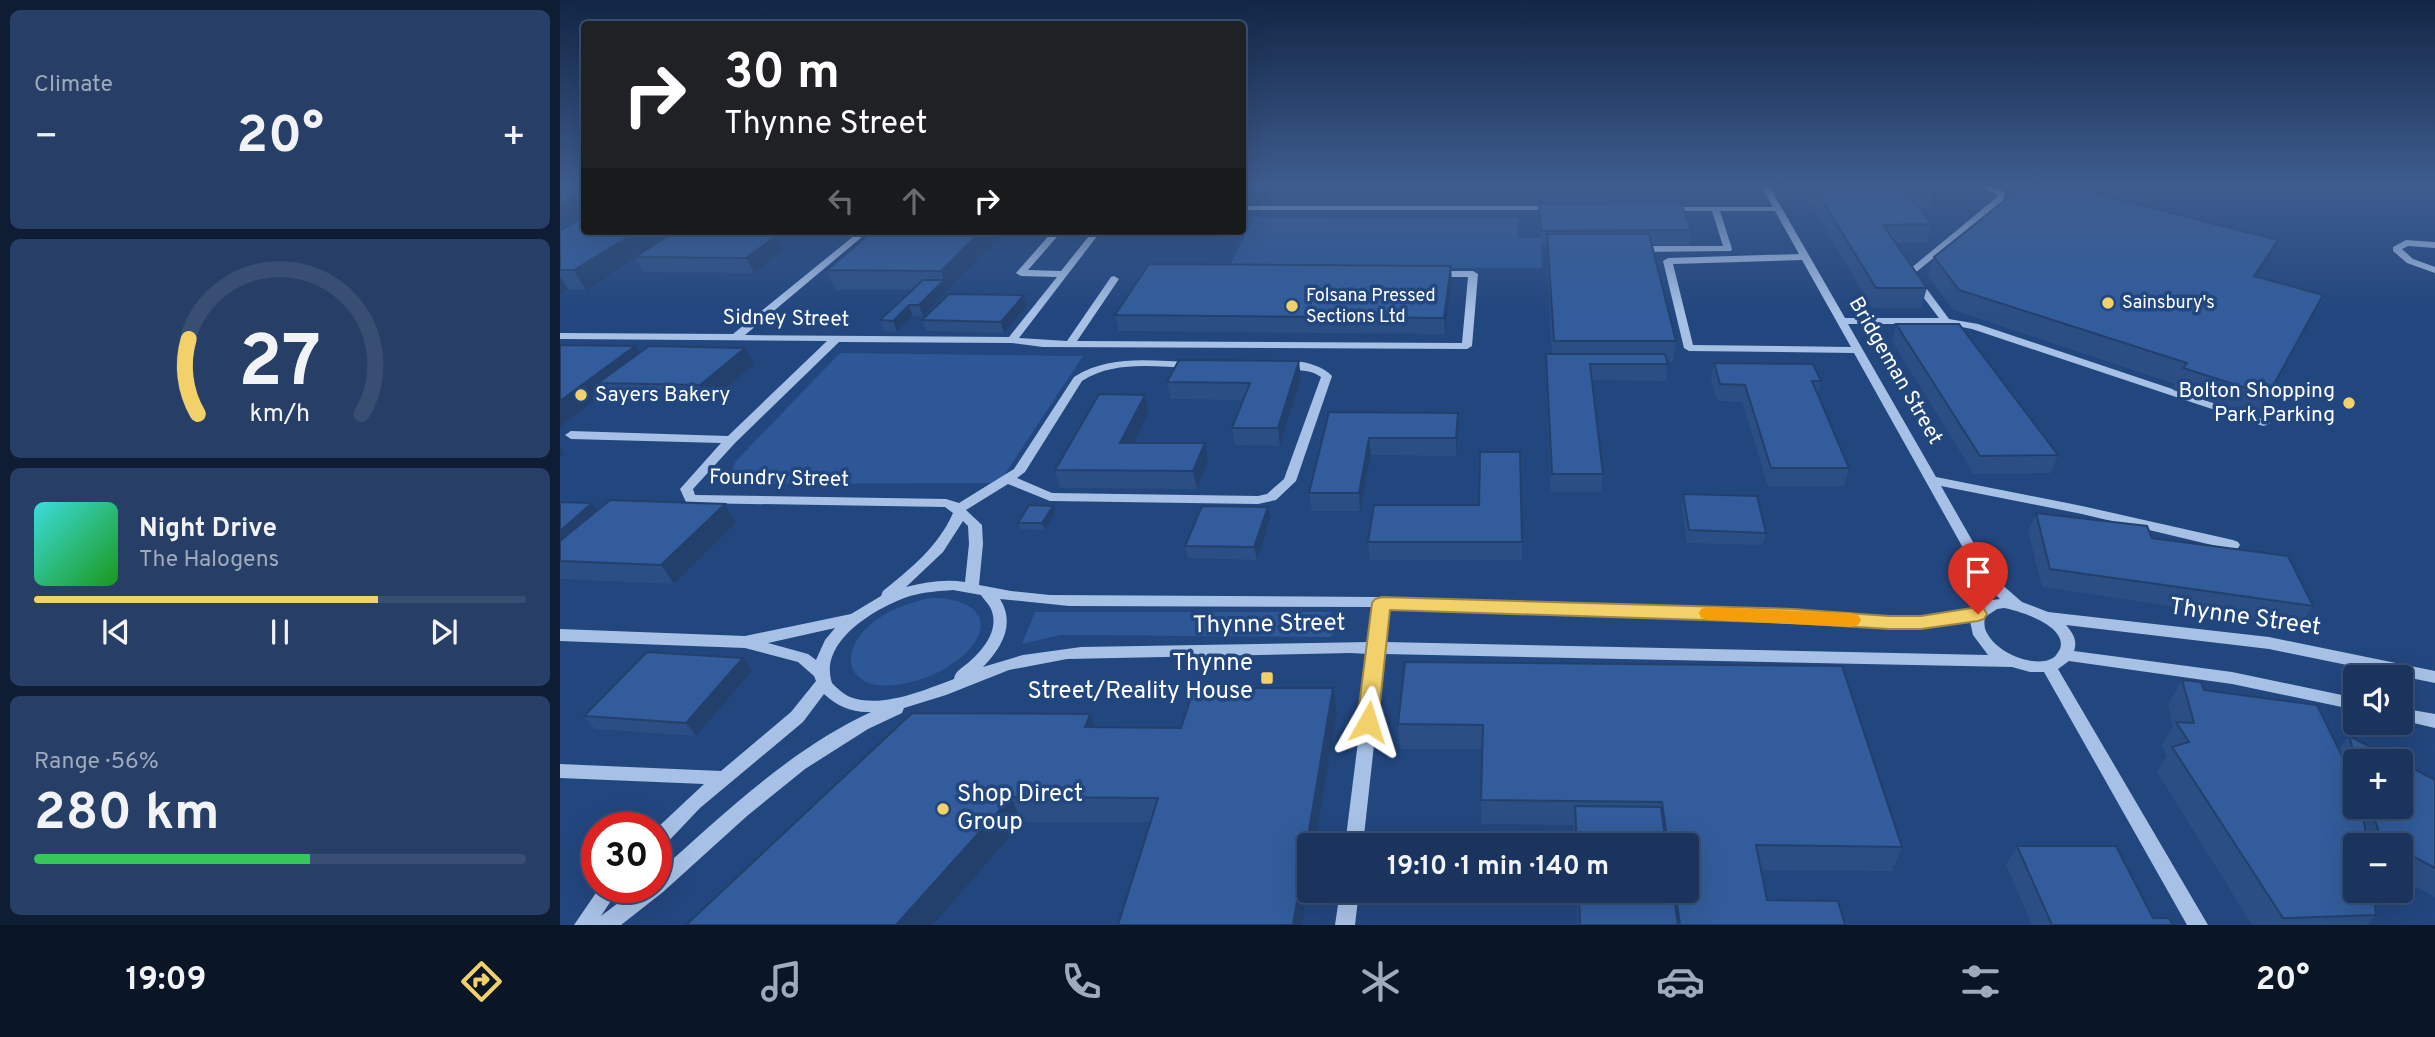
<!DOCTYPE html>
<meta charset="utf-8">
<style>
:root{--surface:#1a345e;--page:#273f67;--text:#f1f3f6;--muted:#9faabc;--line:#384f73;--accent:#f2d06a}
body{margin:0;font-family:Overpass,sans-serif;background:var(--page);color:var(--text);height:100vh;display:flex;flex-direction:column;font-size:26px;white-space:nowrap}
*{box-sizing:border-box;margin:0}
p{font-size:23px;color:var(--muted)}
.icon{flex:none;width:38px;height:38px;fill:none;stroke:currentColor;stroke-width:2;stroke-linecap:round;stroke-linejoin:round}
.map{position:relative;flex:1;overflow:hidden}
.sheet{display:flex;flex-direction:column;gap:10px;padding:10px;background:#0e1d34;width:560px}
.sheet>*{flex:none}
.guide{position:absolute;left:21px;top:21px;width:665px;height:214px;border-radius:7px;box-shadow:0 7px 28px #0002,0 0 0 2px var(--line);background:#202124;color:#fff;overflow:hidden}
.buttons{position:absolute;left:1783px;top:665px;display:grid;gap:14px}
.buttons a{display:grid;place-items:center;width:70px;height:70px;border-radius:7px;background:var(--surface);box-shadow:0 7px 28px #0002,0 0 0 2px var(--line);font-size:35px}
.speed{position:absolute;left:21px;top:812px;display:flex;gap:14px;font-size:35px;font-weight:700;text-align:center}
.speed>*{display:grid;place-content:center;width:91px;height:91px;border-radius:50%;background:var(--surface);box-shadow:0 7px 28px #0002,0 0 0 2px var(--line);line-height:1}
.speed .limit{border:10px solid #d22;background:#fff;color:#111}
.pin{position:absolute;display:grid;place-items:center;width:60px;height:60px;color:#fff;margin:-72px -30px;border-radius:50% 50% 50% 0;rotate:-45deg;box-shadow:0 0 7px #0007}
.pin .icon{rotate:45deg}
.me{position:absolute;width:77px;margin:-38px;rotate:6deg;stroke-linejoin:round;filter:drop-shadow(0 0 5px #0008)}
.turn{display:flex;align-items:center;gap:24px;height:147px;padding:0 28px;font-size:32px}
.turn .icon{width:91px;height:91px;stroke-width:2.5}
.turn b{display:block;font-size:49px;line-height:60px}
.lanes{display:flex;align-items:center;height:66px;padding:0 28px;background:#0003;justify-content:center;gap:35px;direction:ltr}
.lanes .off{opacity:.35}
.big{font-size:52px;font-weight:700;line-height:1.1}
.sheet .tile{flex:1;display:flex;flex-direction:column;justify-content:center;gap:10px;min-width:0;padding:0 24px;border-radius:10px;background:var(--page)}
.sheet .dial{align-items:center;gap:0}
.dial svg{height:182px;overflow:visible;fill:none;stroke:var(--line);stroke-width:7;stroke-linecap:round;text-anchor:middle}
.dial text{fill:var(--text);stroke:none}
.song{display:flex;align-items:center;gap:21px}
.cover{width:84px;height:84px;border-radius:10px;background:linear-gradient(135deg,hsl(180 70% 55%),hsl(120 70% 35%))}
.played{height:7px;border-radius:4px;background:linear-gradient(90deg,var(--accent) 70%,var(--line) 70%)}
.keys{display:flex;justify-content:space-around;direction:ltr}
.heat{display:flex;justify-content:space-between;align-items:center;font-size:38px;direction:ltr}
.charge{height:10px;border-radius:5px;background:linear-gradient(90deg,#34c759 56%,var(--line) 0)}
.trip{position:absolute;left:737px;top:833px;width:402px;height:70px;border-radius:7px;background:var(--surface);box-shadow:0 7px 28px #0002,0 0 0 2px var(--line);font-weight:700;line-height:70px;text-align:center}
.dock{display:flex;height:112px;justify-content:space-around;align-items:center;background:#0a1526;color:var(--muted)}
.dock .icon{width:49px;height:49px}
.dock .selected{color:var(--accent)}
.dock b{font-size:32px;color:var(--text)}
main{display:flex;flex:1;min-height:0}
.map>svg:first-child{display:block}
</style>
<main>
<section class="sheet">
<div class="tile"><p>Climate</p>
<div class="heat"><a>−</a><b class="big">20°</b><a>+</a></div>
</div>
<div class="tile dial"><svg viewBox="0 0 100 80">
<path d="M14 69A42 42 0 1 1 86 69"/>
<path d="M14 69A42 42 0 0 1 10 36" stroke="#f2d06a"/>
<text x="50" y="56" font-size="32" font-weight="700">27</text>
<text x="50" y="72" font-size="11">km/h</text>
</svg></div>
<div class="tile">
<div class="song"><i class="cover"></i><div><b>Night Drive</b><p>The Halogens</p></div></div>
<div class="played"></div>
<div class="keys"><svg class="icon" aria-label="previous" viewBox="0 0 24 24"><path d="M18 5L8 12l10 7zM5 5v14"/></svg><svg class="icon" aria-label="pause" viewBox="0 0 24 24"><path d="M8 5v14M16 5v14"/></svg><svg class="icon" aria-label="next" viewBox="0 0 24 24"><path d="M6 5l10 7-10 7zM19 5v14"/></svg></div>
</div>
<div class="tile"><p>Range · 56%</p><b class="big">280 km</b><div class="charge"></div></div>
</section>
<div class="map">
<svg width="1875" height="925" viewBox="0 0 1875 925">
<rect width="100%" height="100%" fill="#22467e"/>
<g fill="#2d5796">
<polygon points="694,217 958,218 958,238 981,238 982,268 669,267"/>
<polygon points="280,353 523,356 439,483 188,484 175,479 172,470 176,461"/>
<path d="M 368,598 C 421,596 441,628 395,662 C 377,675 357,682 336,685 C 289,691 276,655 310,625 C 327,610 347,604 368,598 Z"/>
<polygon points="475,612 770,612 778,619 779,628 770,637 500,635 462,644"/>
</g>
<g fill="none" stroke-linecap="round" stroke-linejoin="round">
<g fill="#a7c1e6" fill-rule="evenodd">
<path d="M 1200,184 L 1208,184 L 1285,318 L 1379,318 L 1345,273 L 1436,198 L 1438,195 L 1413,184 L 1424,184 L 1445,192 L 1443,201 L 1355,273 L 1389,319 L 1418,324 L 1708,421 L 1710,423 L 1704,426 L 1700,425 L 1412,329 L 1386,324 L 1288,324 L 1376,477 L 1522,506 L 1673,540 L 1678,542 L 1680,545 L 1678,548 L 1673,550 L 1522,514 L 1381,486 L 1433,577 L 1462,602 L 1488,612 L 1709,637 L 1875,671 L 1875,683 L 1709,649 L 1506,625 C 1512,632 1518,640 1514,651 L 1672,672 L 1796,698 L 1796,710 L 1672,684 L 1509,661 L 1498,669 L 1648,925 L 1627,925 L 1484,672 L 1470,672 L 1452,667 L 824,654 L 803,845 L 785,845 L 809,654 L 790,653 L 507,659 L 449,670 L 386,695 L 344,708 L 342,713 L 308,729 L 245,769 L 187,816 L 103,892 L 61,925 L 36,925 L 37,922 L 36,925 L 14,925 L 40,887 L 60,887 L 41,916 L 79,887 L 96,887 L 96,874 C 163,815 229,750 311,712 C 292,713 277,706 264,694 L 243,722 L 140,808 L 102,848 L 96,850 L 96,829 L 144,784 L 0,778 L 0,764 L 161,771 L 231,712 L 256,681 L 254,676 L 238,662 L 185,648 L 0,641 L 0,629 L 185,636 L 291,614 L 321,596 L 323,591 C 351,568 378,547 393,513 L 385,507 L 131,503 L 126,502 L 120,489 L 161,443 L 11,439 L 5,435 L 11,431 L 168,436 L 267,341 L 0,339 L 0,333 L 173,334 L 300,231 L 309,231 L 185,335 L 449,337 L 497,277 L 461,276 L 456,273 L 493,231 L 502,231 L 468,270 L 501,271 L 533,231 L 541,231 L 459,338 L 507,341 L 551,277 L 554,276 L 559,279 L 517,341 L 902,343 L 908,277 L 877,277 L 872,274 L 877,271 L 913,271 L 918,274 L 912,346 L 907,349 L 483,347 L 452,343 L 279,342 L 175,443 L 133,489 L 135,495 L 386,499 L 399,503 L 454,469 L 514,377 C 550,354 591,361 632,362 L 637,365 L 632,368 C 594,367 555,360 522,381 L 465,472 L 457,478 L 492,493 L 698,496 L 707,494 L 724,479 L 761,377 C 746,366 731,374 718,366 C 732,356 761,364 772,376 L 736,481 L 716,500 L 698,504 L 490,501 L 448,484 L 406,510 L 422,525 L 423,544 L 419,585 L 451,591 L 490,595 L 816,597 L 1209,610 L 1316,617 L 1366,616 L 1415,609 L 1417,608 L 1421,580 L 1294,353 L 1129,351 L 1124,348 L 1103,261 L 1108,258 L 1239,254 L 1215,211 L 1160,211 L 1172,249 L 1171,251 L 1078,252 L 1074,249 L 1078,246 L 1163,246 L 1152,211 L 1106,211 L 1102,209 L 1106,207 L 1213,207 ZM 1242,260 L 1291,347 L 1133,345 L 1113,264 ZM 403,521 L 408,526 L 409,544 L 405,582 C 385,579 366,582 346,587 L 383,552 ZM 393,590 L 421,595 C 424,600 429,604 431,609 C 440,630 423,650 408,663 C 402,668 395,671 394,679 C 364,690 322,709 290,697 C 283,694 277,688 272,683 C 258,641 317,607 350,596 C 364,592 379,591 393,590 ZM 1433,592 L 1440,599 L 1432,600 ZM 440,599 L 509,606 L 814,607 L 810,642 L 521,647 L 463,655 L 423,667 C 441,648 456,625 440,599 ZM 829,608 L 1209,621 L 1316,628 L 1366,627 L 1410,621 L 1413,635 L 1428,655 L 825,642 ZM 1444,608 C 1460,611 1508,626 1500,649 C 1498,652 1496,656 1493,658 C 1474,669 1436,652 1427,633 C 1424,628 1424,622 1425,617 L 1437,609 ZM 275,628 L 265,640 L 256,660 L 248,654 L 208,643 Z"/>
<polygon points="682,206 993,206 997,208 993,210 682,210"/>
<polygon points="1846,240 1875,242 1875,248 1848,246 1842,249 1853,259 1875,267 1875,273 1847,263 1833,251 1833,247"/>
<polygon points="1841,708 1875,714 1875,728 1841,720"/>
<polygon points="780,891 799,891 795,925 775,925"/>
</g>
</g>
<g fill="#2b4f85">
<polygon points="682,184 913,184 913,195 889,195 889,190 833,190 832,195 770,195 769,190 682,190"/>
<rect x="916" y="184" width="58" height="8"/>
<polygon points="1008,184 1063,184 1062,190 1009,190"/>
<polygon points="1085,184 1145,184 1096,192"/>
<polygon points="1248,184 1419,184 1415,198 1370,208 1359,208 1372,224 1367,243 1336,243 1367,288 1361,308 1312,308 1246,196"/>
<polygon points="1516,184 1550,184 1545,197 1718,240 1709,259 1697,277 1763,295 1696,417 1613,390 1615,384 1393,310 1368,276 1374,257 1512,188"/>
<polygon points="979,204 1131,230 1129,245 1091,245 1116,341 1113,362 1107,362 1106,381 1032,380 1043,474 1041,492 991,492 986,370 986,354 992,354 986,245 981,245 978,218"/>
<polygon points="0,231 117,231 110,236 216,236 222,251 194,273 83,272 75,258 26,290 8,289 0,294"/>
<polygon points="445,231 363,316 353,316 337,332 324,331 320,320 352,290 275,290 267,270"/>
<polygon points="892,282 885,334 559,331 555,315"/>
<polygon points="467,306 444,333 366,331 362,320"/>
<polygon points="1336,324 1498,455 1491,473 1414,474 1332,341"/>
<polygon points="0,345 79,353 194,364 149,402 48,400 44,393 0,427"/>
<polygon points="1154,363 1261,381 1258,394 1289,468 1284,486 1208,486 1182,402 1157,401 1151,380"/>
<polygon points="741,378 720,446 675,445 672,428 683,400 611,399 607,382"/>
<polygon points="589,412 573,443 648,461 637,489 500,488 495,470"/>
<polygon points="769,412 898,413 899,431 896,456 811,455 800,511 752,511 749,493"/>
<polygon points="1123,494 1206,533 1203,545 1127,543 1122,507"/>
<polygon points="0,502 37,510 165,504 176,523 114,584 0,579"/>
<polygon points="495,513 485,530 460,529 458,523"/>
<polygon points="1476,513 1592,538 1753,606 1740,625 1482,587 1468,531"/>
<polygon points="710,519 697,560 628,558 625,546"/>
<polygon points="808,542 962,542 962,560 810,560"/>
<polygon points="183,658 192,671 136,736 35,729 24,716"/>
<polygon points="845,662 1342,847 1332,871 1201,870 1207,900 1285,925 1018,925 1016,891 1127,891 1127,845 1014,845 1013,825 921,824 922,749 840,749 838,724"/>
<polygon points="1622,680 1779,749 1789,736 1875,780 1875,897 1841,879 1841,845 1796,845 1816,915 1806,925 1692,925 1597,772 1607,755 1601,746 1613,727 1608,704"/>
<polygon points="777,713 755,845 749,845 749,883 742,925 590,822 462,822 126,925 530,714 535,727 621,728"/>
<polygon points="1457,846 1593,918 1613,925 1472,925 1446,865"/>
</g>
<g fill="#23406c">
<polygon points="1096,184 1145,184 1096,192"/>
<polygon points="1402,184 1419,184 1415,198 1370,208 1375,190"/>
<polygon points="1547,184 1550,184 1544,198 1536,194"/>
<polygon points="24,190 24,213 0,227 0,203"/>
<polygon points="78,231 117,231 26,290 14,270"/>
<polygon points="421,231 445,231 363,316 359,305 384,280 381,271"/>
<polygon points="216,236 222,251 194,273 186,258"/>
<polygon points="1718,240 1709,259 1684,296 1694,276"/>
<polygon points="891,266 892,282 885,334 884,318"/>
<polygon points="0,277 8,289 0,294"/>
<polygon points="464,295 467,306 444,333 441,322"/>
<polygon points="349,305 353,316 337,332 333,321"/>
<polygon points="75,346 85,362 38,383 44,393 0,427 0,401"/>
<polygon points="185,348 194,364 149,402 140,385"/>
<polygon points="739,361 741,378 720,446 718,428"/>
<polygon points="585,395 589,412 565,460 560,443"/>
<polygon points="898,413 899,431 896,456 896,438"/>
<polygon points="809,438 811,455 800,511 799,493"/>
<polygon points="645,443 648,461 637,489 633,471"/>
<polygon points="0,447 5,454 0,458"/>
<polygon points="32,503 45,521 0,554 0,531"/>
<polygon points="165,504 176,523 114,584 101,565"/>
<polygon points="493,506 495,513 485,530 482,523"/>
<polygon points="708,507 710,519 697,560 694,547"/>
<polygon points="183,658 192,671 136,736 126,723"/>
<polygon points="773,688 777,713 755,845 749,845 749,883 742,925 733,925"/>
<polygon points="530,714 539,738 525,727"/>
<polygon points="451,797 462,822 373,925 336,925"/>
</g>
<g fill="#325c9b" stroke="#23406c" stroke-width="2">
<polygon points="0,184 24,184 24,190 0,203"/>
<rect x="889" y="184" width="23" height="1"/>
<polygon points="1252,184 1402,184 1375,190 1344,190 1372,224 1323,225 1367,288 1316,288"/>
<polygon points="1465,184 1495,184 1512,188 1516,184 1547,184 1536,194 1718,240 1694,276 1763,295 1708,395 1623,368 1627,363 1399,290 1374,257"/>
<polygon points="1121,203 1131,230 981,231 979,204"/>
<polygon points="24,217 24,231 78,231 14,270 0,270 0,231"/>
<polygon points="313,231 421,231 381,271 267,270"/>
<polygon points="987,234 1089,234 1116,341 994,341"/>
<polygon points="108,236 216,236 186,258 75,257"/>
<polygon points="589,264 891,266 884,318 555,315"/>
<polygon points="363,280 384,280 359,305 349,305 333,321 320,320"/>
<polygon points="389,294 464,295 441,322 362,320"/>
<polygon points="1336,324 1399,324 1498,455 1420,456"/>
<polygon points="0,345 75,346 0,401"/>
<polygon points="89,346 185,348 140,385 38,383"/>
<polygon points="986,354 1105,354 1108,364 1030,364 1043,474 992,474"/>
<polygon points="619,360 739,361 718,428 672,428 690,383 607,382"/>
<polygon points="1154,363 1253,364 1261,381 1252,381 1289,468 1211,468 1185,385 1160,384"/>
<polygon points="539,394 585,395 560,443 645,443 633,471 495,470"/>
<polygon points="769,412 898,413 896,438 809,438 799,493 749,493"/>
<polygon points="920,452 960,452 962,542 808,542 814,505 919,505"/>
<polygon points="1123,494 1197,496 1206,533 1129,530"/>
<polygon points="50,500 165,504 101,565 0,561 0,541"/>
<polygon points="0,502 32,503 0,531"/>
<polygon points="469,505 493,506 482,523 458,523"/>
<polygon points="642,506 708,507 694,547 625,546"/>
<polygon points="1476,513 1587,526 1592,538 1728,556 1753,606 1490,569"/>
<polygon points="87,652 183,658 126,723 24,716"/>
<polygon points="845,662 1282,666 1342,847 1196,845 1207,900 1278,901 1285,925 1120,925 1115,891 1127,891 1127,845 1108,845 1102,802 921,800 923,725 838,724"/>
<polygon points="1622,680 1641,682 1644,690 1757,705 1782,756 1801,757 1803,761 1796,761 1796,807 1817,807 1820,815 1803,813 1807,845 1796,845 1796,891 1813,891 1816,915 1723,918 1612,747 1629,742 1616,722 1634,723"/>
<polygon points="634,688 773,688 733,925 558,925 598,798 451,797 336,925 126,925 352,713 530,714 525,727 621,728"/>
<polygon points="1789,736 1839,761 1803,761 1801,757 1795,757"/>
<polygon points="1841,762 1875,780 1875,868 1841,850 1841,845 1832,845 1821,839 1815,820 1820,815 1817,807 1841,807"/>
<polygon points="1015,806 1101,807 1106,845 1017,845"/>
<polygon points="1457,846 1556,846 1593,918 1609,918 1613,925 1492,925"/>
<polygon points="1019,891 1113,891 1118,925 1020,925"/>
</g>
<linearGradient id="sky" x2="0" y2="1"><stop stop-color="#132645"/><stop offset="0.59" stop-color="#3e5d8f"/><stop offset="1" stop-color="#3e5d8f" stop-opacity="0"/></linearGradient>
<rect width="1875" height="314" fill="url(#sky)"/>
<polygon fill="#f2d06a" stroke="#9d8745" stroke-width="2" points="822,597 1233,609 1329,616 1361,616 1418,607 1424,609 1427,614 1424,619 1418,621 1361,629 1329,629 1233,623 830,610 818,722 815,728 808,730 800,728 797,722 812,603 815,599"/>
<polygon fill="#f59e0b" points="1148,607 1291,613 1298,615 1301,620 1298,625 1291,627 1148,620 1141,618 1139,613 1141,609"/>
<g fill="#f2d06a" stroke="#22467e" stroke-width="2.5">
<circle cx="1548" cy="303" r="7"/>
<circle cx="732" cy="306" r="7"/>
<circle cx="21" cy="395" r="7"/>
<circle cx="1789" cy="403" r="7"/>
<rect x="700" y="671" width="14" height="14" rx="3.5"/>
<circle cx="383" cy="809" r="7"/>
</g>
<g text-anchor="middle" dominant-baseline="central" stroke-width="7" stroke-linejoin="round" paint-order="stroke">
<g font-size="18" fill="#fff" stroke="#22467e" text-anchor="start">
<text x="746" y="296">Folsana Pressed<tspan x="746" dy="21">Sections Ltd</tspan></text>
<text x="1562" y="303">Sainsbury's</text>
</g>
<g font-size="21" fill="#fff" stroke="#22467e">
<text transform="translate(226 319) rotate(1)">Sidney Street</text>
<text transform="translate(1335 371) rotate(60)">Bridgeman Street</text>
<text transform="translate(219 479) rotate(1)">Foundry Street</text>
</g>
<g font-size="21" fill="#fff" stroke="#22467e" text-anchor="end">
<text x="1775" y="391">Bolton Shopping<tspan x="1775" dy="24">Park Parking</tspan></text>
<text x="35" y="395" text-anchor="start">Sayers Bakery</text>
</g>
<g font-size="24" fill="#fff" stroke="#22467e">
<text transform="translate(1685 618) rotate(8)">Thynne Street</text>
<text transform="translate(709 625) rotate(-1)">Thynne Street</text>
</g>
<g font-size="24" fill="#fff" stroke="#22467e" text-anchor="end">
<text x="693" y="664">Thynne<tspan x="693" dy="28">Street/Reality House</tspan></text>
<text x="397" y="795" text-anchor="start">Shop Direct<tspan x="397" dy="28">Group</tspan></text>
</g>
</g>
</svg>
<div class="buttons">
<a><svg class="icon" aria-label="sound" viewBox="0 0 24 24"><path d="M4 9h4l5-4v14l-5-4H4zM17 9q2 3 0 6"/></svg></a>
<a>+</a>
<a>−</a>
</div>
<div class="speed"><div class="limit">30</div></div>
<div class="pin" style="left:1418px;top:614px;background:#d93025"><svg class="icon" aria-label="arrive" viewBox="0 0 24 24"><path d="M6 21V4h12l-3 4 3 4H6"/></svg></div>
<svg class="me" style="left:808px;top:722px" viewBox="-20 -20 40 40"><path d="M0-17L14 15 0 8-14 15z" fill="#f2d06a" stroke="#fff" stroke-width="4"/></svg>
<div class="trip">19:10 · 1 min · 140 m</div>
<div class="guide">
<div class="turn"><svg class="icon" aria-label="right" viewBox="0 0 24 24"><path d="M7 20v-9h11M14 6l5 5-5 5"/></svg><div><b>30 m</b>Thynne Street</div></div>
<div class="lanes"><svg class="icon off" aria-label="left" viewBox="0 0 24 24"><path d="M17 20v-9H6M10 6l-5 5 5 5"/></svg><svg class="icon off" aria-label="ahead" viewBox="0 0 24 24"><path d="M12 20V5M6 11l6-6 6 6"/></svg><svg class="icon" aria-label="right" viewBox="0 0 24 24"><path d="M7 20v-9h11M14 6l5 5-5 5"/></svg></div>
</div>
</div>
</main>
<nav class="dock">
<b>19:09</b>
<svg class="icon selected" aria-label="directions" viewBox="0 0 24 24"><path d="M12 3l9 9-9 9-9-9zM9 14v-3h6M13 9l2 2-2 2"/></svg>
<svg class="icon" aria-label="music" viewBox="0 0 24 24"><path d="M9 18V5l10-2v13"/><circle cx="6" cy="18" r="3"/><circle cx="16" cy="16" r="3"/></svg>
<svg class="icon" aria-label="phone" viewBox="0 0 24 24"><path d="M5 4h4l2 5-3 2q2 4 5 5l2-3 5 2v4C11 20 4 13 5 4z"/></svg>
<svg class="icon" aria-label="climate" viewBox="0 0 24 24"><path d="M12 3v18M4 7l16 10M4 17L20 7"/></svg>
<svg class="icon" aria-label="car" viewBox="0 0 24 24"><path d="M5 17H2v-5l4-1 3-4h7l3 4 3 1v5h-3M9 17h6M6 11h13"/><circle cx="7" cy="17" r="2"/><circle cx="17" cy="17" r="2"/></svg>
<svg class="icon" aria-label="filters" viewBox="0 0 24 24"><path d="M4 7h16M4 17h16"/><circle cx="9" cy="7" r="2"/><circle cx="15" cy="17" r="2"/></svg>
<b>20°</b>
</nav>
